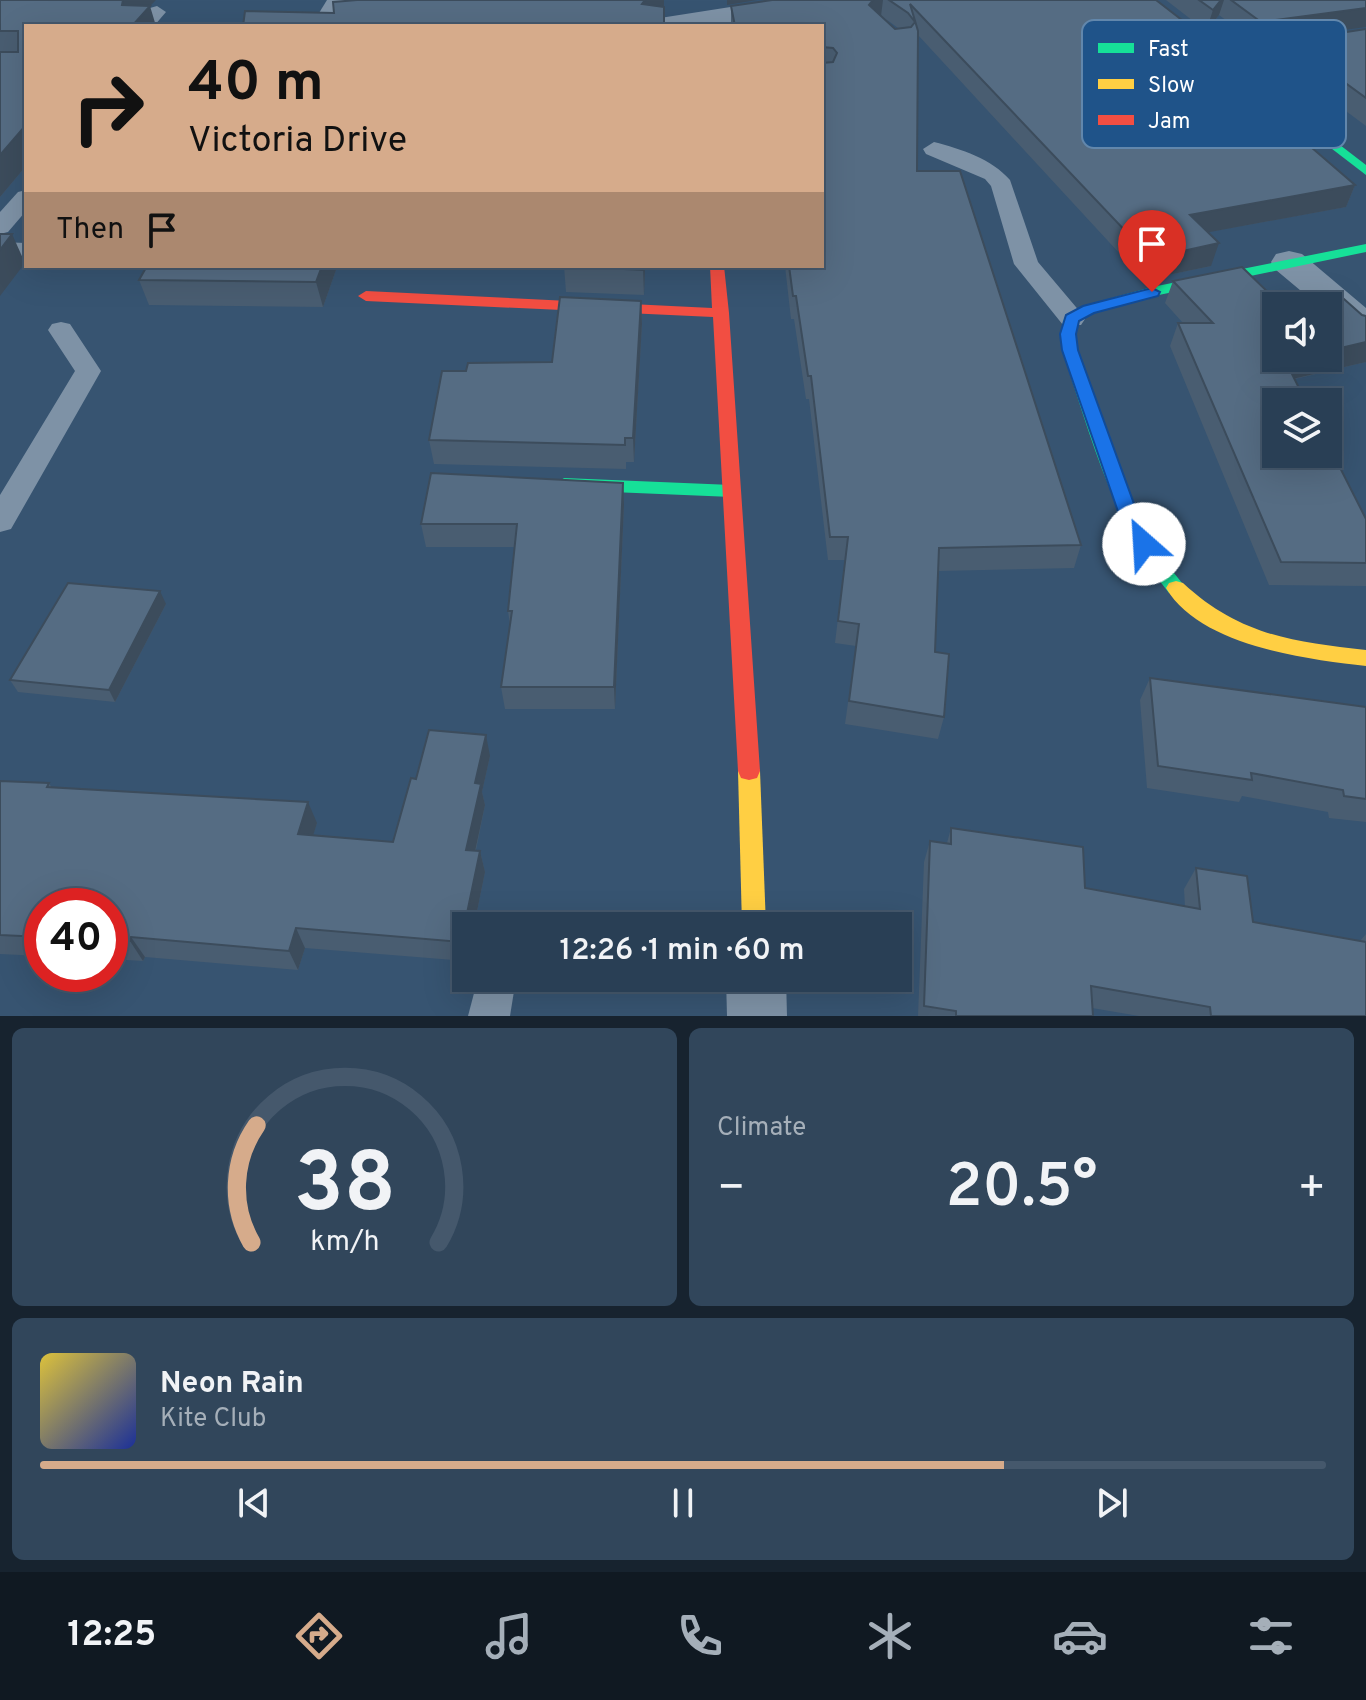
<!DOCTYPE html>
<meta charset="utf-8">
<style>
:root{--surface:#293f55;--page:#31465b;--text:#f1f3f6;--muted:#a5afb9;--line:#45586c;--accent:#d6ab8b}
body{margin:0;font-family:Overpass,sans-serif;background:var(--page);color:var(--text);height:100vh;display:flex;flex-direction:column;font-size:30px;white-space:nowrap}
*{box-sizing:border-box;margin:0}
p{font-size:26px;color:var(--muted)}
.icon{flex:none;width:44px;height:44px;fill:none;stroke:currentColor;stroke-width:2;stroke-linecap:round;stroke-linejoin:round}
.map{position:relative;height:1016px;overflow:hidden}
.side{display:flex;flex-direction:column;gap:12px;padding:12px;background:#17232f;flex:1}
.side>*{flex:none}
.hud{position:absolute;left:24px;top:24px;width:800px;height:244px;border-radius:0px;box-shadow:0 8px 32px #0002,0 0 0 2px var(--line);background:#d6ab8b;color:#111;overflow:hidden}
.buttons{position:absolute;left:1262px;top:292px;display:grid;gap:16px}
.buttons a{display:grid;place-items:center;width:80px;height:80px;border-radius:0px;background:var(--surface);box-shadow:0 8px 32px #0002,0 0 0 2px var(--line);font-size:40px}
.speed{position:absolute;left:24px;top:888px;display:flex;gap:16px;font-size:40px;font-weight:700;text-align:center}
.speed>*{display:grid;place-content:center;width:104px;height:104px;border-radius:50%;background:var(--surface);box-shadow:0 8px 32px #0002,0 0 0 2px var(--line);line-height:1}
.speed .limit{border:12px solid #d22;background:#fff;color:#111}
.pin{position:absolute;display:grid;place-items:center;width:68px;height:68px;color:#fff;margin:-82px -34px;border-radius:50% 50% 50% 0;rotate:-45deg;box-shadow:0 0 8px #0007}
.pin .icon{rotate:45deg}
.me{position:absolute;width:88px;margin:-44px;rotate:334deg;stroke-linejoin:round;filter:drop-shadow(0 0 6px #0008)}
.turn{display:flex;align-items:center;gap:28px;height:168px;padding:0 32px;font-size:36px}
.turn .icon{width:104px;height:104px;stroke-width:2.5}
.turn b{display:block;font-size:56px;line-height:68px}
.then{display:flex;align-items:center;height:76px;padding:0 32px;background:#0003;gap:16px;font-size:30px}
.big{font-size:60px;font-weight:600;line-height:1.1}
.side .tile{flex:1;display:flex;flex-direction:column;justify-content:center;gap:12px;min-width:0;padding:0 28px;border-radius:12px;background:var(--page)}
.side .dial{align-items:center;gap:0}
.dial svg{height:208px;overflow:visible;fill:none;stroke:var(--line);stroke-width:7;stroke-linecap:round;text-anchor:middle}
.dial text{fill:var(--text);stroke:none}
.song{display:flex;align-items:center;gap:24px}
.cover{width:96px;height:96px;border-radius:12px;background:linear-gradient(135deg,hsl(50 70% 55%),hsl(230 70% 35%))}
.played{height:8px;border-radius:4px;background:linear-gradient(90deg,var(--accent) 75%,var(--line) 75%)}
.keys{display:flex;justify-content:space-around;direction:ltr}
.heat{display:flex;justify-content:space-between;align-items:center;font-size:44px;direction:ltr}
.side .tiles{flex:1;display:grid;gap:12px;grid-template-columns:1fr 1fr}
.tile:last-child{grid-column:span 2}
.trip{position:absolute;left:452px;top:912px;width:460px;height:80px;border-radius:0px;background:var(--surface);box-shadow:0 8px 32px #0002,0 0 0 2px var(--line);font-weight:600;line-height:80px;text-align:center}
.dock{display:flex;height:128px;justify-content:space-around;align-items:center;background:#101922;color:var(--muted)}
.dock .icon{width:56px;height:56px}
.dock .on{color:var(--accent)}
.dock b{font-size:36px;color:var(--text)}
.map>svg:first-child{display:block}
</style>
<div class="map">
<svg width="1366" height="1016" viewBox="0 0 1366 1016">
<rect width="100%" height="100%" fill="#375471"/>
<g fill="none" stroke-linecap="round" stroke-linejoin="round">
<g fill="#7e92a6" fill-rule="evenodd">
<polygon points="327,0 345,0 331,26 311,26"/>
<polygon points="157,6 166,12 154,26 134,26 150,8"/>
<path d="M 934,142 C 961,149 992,159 1010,180 L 1038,262 L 1081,313 L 1085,319 L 1081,325 L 1063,325 L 1014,264 L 991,186 L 985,179 L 926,154 L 923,149 Z"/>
<polygon points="26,190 26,211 8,232 0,234 0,212 18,192"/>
<polygon points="0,242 26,243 26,257 0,256"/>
<polygon points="61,322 70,324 101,371 11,529 0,532 0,495 75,371 48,330 52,324"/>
<polygon points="478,978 512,978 515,985 510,1016 468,1016"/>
</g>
<g fill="#7e92a6" fill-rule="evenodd">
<polygon points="776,0 844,0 840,6 830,8 714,26 646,26 650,20 660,18"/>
<polygon points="1366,29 1366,45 1223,68 1213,65 1208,59 1213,53 1223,50"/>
<polygon points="1289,251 1302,254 1366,308 1366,339 1353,335 1328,314 1328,306 1319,306 1276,270 1271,262 1276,254"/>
<polygon points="726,978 786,978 787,1016 727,1016"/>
</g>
<g fill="#16e098" fill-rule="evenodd">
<polygon points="1138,0 1151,0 1366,165 1366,175"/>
<path d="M 1366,244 L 1366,252 L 1154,296 L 1093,312 L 1079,321 L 1076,334 L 1078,350 L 1133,506 L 1162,558 L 1186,588 L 1183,593 L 1169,593 C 1112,521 1091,436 1062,350 L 1060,334 L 1064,319 L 1083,306 L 1152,287 Z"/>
<polygon points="564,478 732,485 741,491 732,497 564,490 555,484"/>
</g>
<g fill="#ffcf43" fill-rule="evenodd">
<path d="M 1176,581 L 1183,583 C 1239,635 1293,642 1366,650 L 1366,666 C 1306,659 1200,646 1166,588 L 1169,583 Z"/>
<polygon points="749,762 757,764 760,771 766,926 742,926 738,771 741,764"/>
</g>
<polygon fill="#f24e42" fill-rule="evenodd" points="710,266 724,266 729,313 760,771 757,778 749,780 741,778 738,771 713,317 366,301 358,296 366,291 712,308"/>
</g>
<g fill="#495d71" fill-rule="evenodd">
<polygon points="0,0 26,26 26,166 0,197"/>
<path d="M 772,0 L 1156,0 L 1192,44 L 1355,185 L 1346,207 L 1208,232 L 1211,266 L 1144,280 L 918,35 L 917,171 L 1081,545 L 1074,568 L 938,571 L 935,652 L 944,717 L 938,739 L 845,724 L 856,646 L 835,643 L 845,560 L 828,560 L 809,399 L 806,399 L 794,319 L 791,319 L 785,266 L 822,266 L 822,26 L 731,26 L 731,6 ZM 882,17 L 890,22 L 898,28 L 895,29 Z"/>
<polygon points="1166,0 1366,0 1255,42 1219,15 1206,31"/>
<polygon points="1366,29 1366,126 1280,62 1288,41"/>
<polygon points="147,266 378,266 378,268 337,267 323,307 149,305 139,280"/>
<polygon points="564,266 666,266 667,270 645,269 644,295 566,292"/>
<polygon points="1173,281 1278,302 1366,316 1366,362 1295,379 1366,519 1366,586 1269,585 1170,346 1178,323 1183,323 1165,303"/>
<polygon points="641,301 642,324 634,462 626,462 626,469 434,464 429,440 466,371 552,362"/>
<polygon points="623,483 624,505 615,709 505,709 501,687 510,625 508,611 515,547 426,547 421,524"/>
<polygon points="166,604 115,702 18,692 10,680"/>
<polygon points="1150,678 1366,707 1366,822 1329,818 1328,812 1242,796 1239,802 1147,788 1140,700"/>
<polygon points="490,756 482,792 485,805 476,850 480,851 485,872 474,926 466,926 466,961 305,948 298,970 145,957 143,961 110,959 110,906 42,906 42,956 0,954 0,781 49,783 52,788 317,823 313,835 393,842 416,779"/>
<polygon points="951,828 1085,888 1185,907 1184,889 1196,868 1253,922 1360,941 1366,934 1366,1016 1139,1016 1092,1008 1093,1016 918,1016 924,862 930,841 947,843"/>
</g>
<g fill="#3c4c5c">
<polygon points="123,0 156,0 150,6 156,26 132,26 122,5"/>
<polygon points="645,0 664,0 664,26 642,4"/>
<polygon points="727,0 757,0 727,5"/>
<polygon points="873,0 883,0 881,16 869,5"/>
<polygon points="1221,0 1224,0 1219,15 1206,31 1213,10"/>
<polygon points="1366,8 1366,27 1255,42 1261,22"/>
<polygon points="1196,31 1190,51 1188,41"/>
<polygon points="26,125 26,166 0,197 0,155"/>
<polygon points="1355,185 1346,207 1183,237 1190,215"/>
<polygon points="12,234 25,263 0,296 0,250"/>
<polygon points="1219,243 1211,266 1144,280 1151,258"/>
<polygon points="322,266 337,267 323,307 316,282"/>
<polygon points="643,266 645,266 645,269 644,295"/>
<polygon points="641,301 642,324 634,462 633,438"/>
<polygon points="1366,342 1366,362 1275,383 1285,360 1295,358 1328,358 1328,351"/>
<polygon points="623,483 624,505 615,709 614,687"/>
<polygon points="160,591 166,604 115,702 109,690"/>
<polygon points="486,735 490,756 482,792 485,805 471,870 466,850 475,783"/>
<polygon points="308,802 317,823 307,855 298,834"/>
<polygon points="480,851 485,872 474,926 466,926 466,959 461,942"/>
<polygon points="296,928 305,948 298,970 289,951"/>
<polygon points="131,937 145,957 143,961 130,941"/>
</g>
<g fill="#556c83" stroke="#3c4c5c" stroke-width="2">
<polygon points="0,0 123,0 122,5 150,6 132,26 26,26 26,125 0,155 0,52 18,52 18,31 0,31"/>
<polygon points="357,0 645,0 642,4 664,7 664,26 243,26 245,11 334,13 333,2"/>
<polygon points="772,0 873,0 869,5 895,29 911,27 915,22 908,13 889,0 1156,0 1196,31 1188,41 1355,185 1190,215 1219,243 1151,258 910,4 918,31 917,171 960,171 1081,545 939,548 935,652 949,654 944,717 849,701 859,624 838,621 848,537 830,537 811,376 808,376 796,296 793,296 789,266 822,266 822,63 833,62 837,53 833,48 822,47 822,26 735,26 731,6"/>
<polygon points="1199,0 1221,0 1213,10"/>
<polygon points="1231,0 1366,0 1366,8 1261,22"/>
<polygon points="1366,29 1366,98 1288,41"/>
<polygon points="0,234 12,234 0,250"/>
<polygon points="147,266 322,266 316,282 139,280"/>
<polygon points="564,266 643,266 643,270"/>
<polygon points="1242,267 1278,302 1335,291 1362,315 1366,316 1366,342 1328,351 1328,306 1276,306 1276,358 1295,358 1285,360 1306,402 1276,402 1276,454 1328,454 1328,444 1366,519 1366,563 1281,562 1178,323 1213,323 1173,281"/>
<polygon points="560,297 641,301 633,438 625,438 625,445 429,440 442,371 466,371 468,363 552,362"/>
<polygon points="431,473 623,483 614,687 501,687 512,611 508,611 517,524 421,524"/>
<polygon points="68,583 160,591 109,690 10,680"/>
<polygon points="1150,678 1366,707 1366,799 1344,796 1343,790 1251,773 1252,780 1158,766"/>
<polygon points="429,730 486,735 475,783 481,784 466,850 480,851 461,942 296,928 289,951 131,937 130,941 110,940 110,906 42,906 42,937 0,935 0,781 49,783 47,787 308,802 298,834 393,842 411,778 416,779"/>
<polygon points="951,828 1083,847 1085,888 1200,909 1196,868 1247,876 1253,922 1366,942 1366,1016 1211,1016 1210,1007 1091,986 1093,1016 956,1016 956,1011 924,1006 930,841 951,844"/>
</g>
<polygon fill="#1a73e8" stroke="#114b97" stroke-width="2" points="1152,288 1160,292 1158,296 1094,313 1079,321 1076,334 1078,350 1141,523 1153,544 1144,551 1137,549 1122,523 1062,350 1060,334 1066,315 1083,306"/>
<rect x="1082" y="20" width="264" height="128" rx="12" fill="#1f5389" stroke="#6287ac" stroke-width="2"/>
<rect x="1098" y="43" width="36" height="10" fill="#16e098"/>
<rect x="1098" y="79" width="36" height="10" fill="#ffcf43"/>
<rect x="1098" y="115" width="36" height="10" fill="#f24e42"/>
<g font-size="22" fill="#fff">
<text x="1148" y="56">Fast</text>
<text x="1148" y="92">Slow</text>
<text x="1148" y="128">Jam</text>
</g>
</svg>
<div class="buttons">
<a><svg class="icon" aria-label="sound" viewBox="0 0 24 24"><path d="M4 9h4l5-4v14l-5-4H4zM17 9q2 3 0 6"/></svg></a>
<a><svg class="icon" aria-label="layers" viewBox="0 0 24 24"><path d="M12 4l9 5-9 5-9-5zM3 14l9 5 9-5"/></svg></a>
</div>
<div class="speed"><div class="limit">40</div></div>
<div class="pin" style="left:1152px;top:292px;background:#d93025"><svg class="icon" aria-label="arrive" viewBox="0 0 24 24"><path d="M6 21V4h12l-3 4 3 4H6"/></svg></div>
<svg class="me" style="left:1144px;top:544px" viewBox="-20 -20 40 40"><circle r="19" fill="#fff"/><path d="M0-13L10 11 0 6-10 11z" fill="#1a73e8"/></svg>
<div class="trip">12:26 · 1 min · 60 m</div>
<div class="hud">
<div class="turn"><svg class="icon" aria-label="right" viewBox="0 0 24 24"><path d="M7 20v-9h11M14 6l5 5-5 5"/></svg><div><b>40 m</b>Victoria Drive</div></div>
<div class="then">Then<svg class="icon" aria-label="arrive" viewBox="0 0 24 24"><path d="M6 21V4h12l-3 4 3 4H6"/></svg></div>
</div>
</div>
<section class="side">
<div class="tiles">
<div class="tile dial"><svg viewBox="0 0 100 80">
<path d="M14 69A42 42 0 1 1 86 69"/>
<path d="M14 69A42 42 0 0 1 16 24" stroke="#d6ab8b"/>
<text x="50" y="56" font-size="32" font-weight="700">38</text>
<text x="50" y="72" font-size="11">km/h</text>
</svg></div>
<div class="tile"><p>Climate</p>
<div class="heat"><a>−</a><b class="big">20.5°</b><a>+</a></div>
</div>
<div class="tile">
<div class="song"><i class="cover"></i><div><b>Neon Rain</b><p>Kite Club</p></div></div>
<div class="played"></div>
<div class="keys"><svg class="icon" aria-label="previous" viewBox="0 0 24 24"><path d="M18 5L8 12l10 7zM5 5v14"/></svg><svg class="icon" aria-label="pause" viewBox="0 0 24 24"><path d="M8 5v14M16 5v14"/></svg><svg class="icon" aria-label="next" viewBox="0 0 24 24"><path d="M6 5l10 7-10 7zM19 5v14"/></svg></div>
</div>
</div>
</section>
<nav class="dock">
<b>12:25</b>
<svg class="icon on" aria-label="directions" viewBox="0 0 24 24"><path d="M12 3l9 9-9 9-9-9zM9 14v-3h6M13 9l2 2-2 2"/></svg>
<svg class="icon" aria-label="music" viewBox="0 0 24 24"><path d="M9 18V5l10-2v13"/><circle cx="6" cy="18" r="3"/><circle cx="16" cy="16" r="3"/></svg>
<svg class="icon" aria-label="phone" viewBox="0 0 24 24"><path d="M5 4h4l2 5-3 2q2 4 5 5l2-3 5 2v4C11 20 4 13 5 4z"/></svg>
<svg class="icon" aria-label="climate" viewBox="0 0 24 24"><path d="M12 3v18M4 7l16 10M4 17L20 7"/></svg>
<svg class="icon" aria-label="car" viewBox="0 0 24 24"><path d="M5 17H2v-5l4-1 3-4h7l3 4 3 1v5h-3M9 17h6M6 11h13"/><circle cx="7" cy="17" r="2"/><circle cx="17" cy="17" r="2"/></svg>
<svg class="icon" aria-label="filters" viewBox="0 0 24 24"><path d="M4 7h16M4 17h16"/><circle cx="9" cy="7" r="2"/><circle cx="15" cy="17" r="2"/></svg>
</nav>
